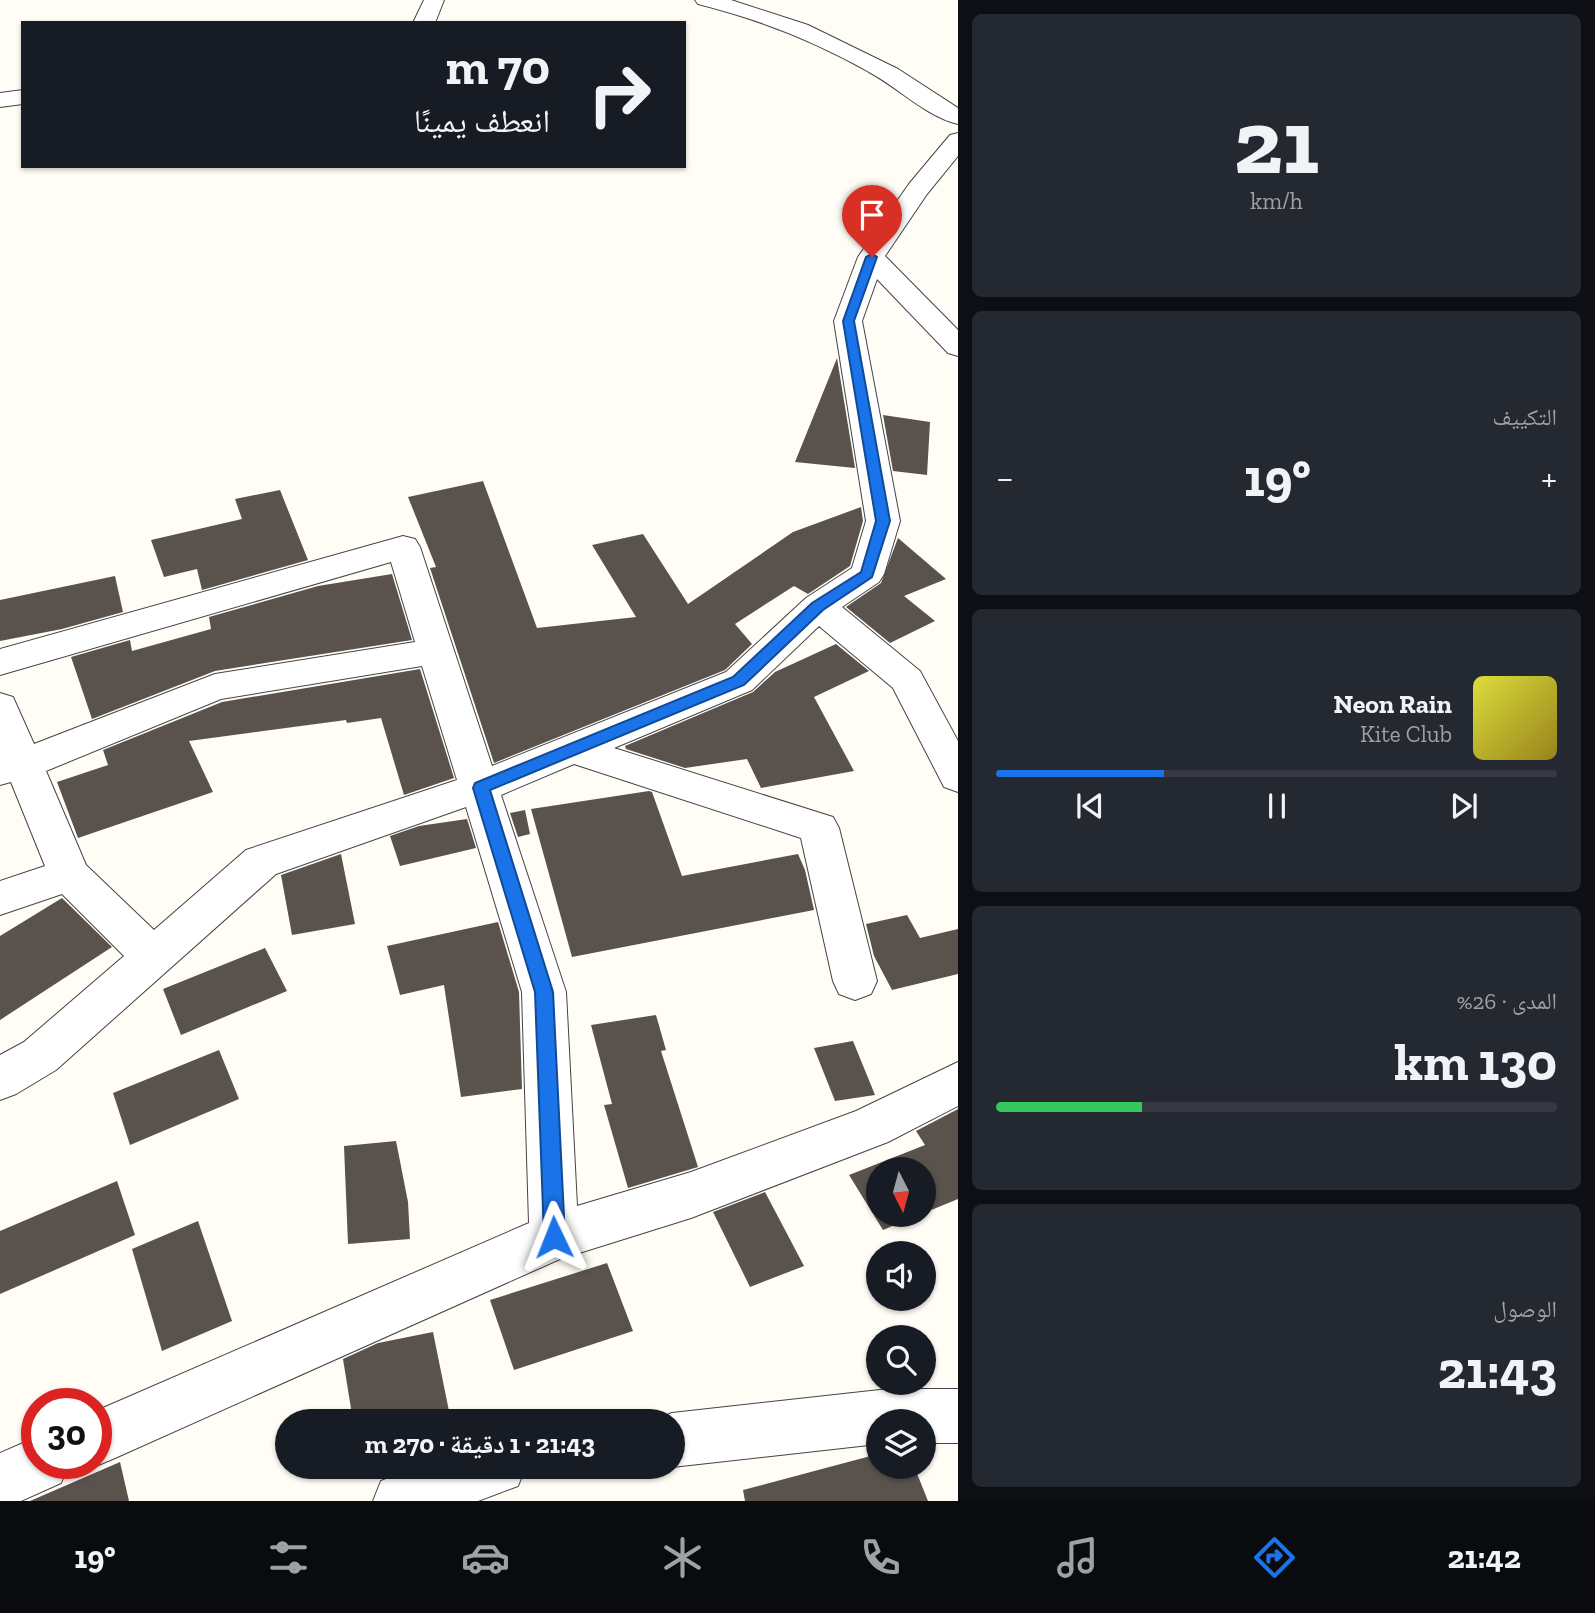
<!DOCTYPE html>
<html lang="ar">
<meta charset="utf-8">
<style>
:root{--surface:#171b24;--page:#242831;--text:#f1f3f6;--muted:#9ea1a6;--line:#363941;--accent:#1a73e8}
body{margin:0;font-family:"Zilla Slab","Noto Naskh Arabic",serif;background:var(--page);color:var(--text);direction:rtl;height:100vh;display:flex;flex-direction:column;font-size:26px;white-space:nowrap}
*{box-sizing:border-box;margin:0}
p{font-size:23px;color:var(--muted)}
.icon{flex:none;width:38px;height:38px;fill:none;stroke:currentColor;stroke-width:2;stroke-linecap:round;stroke-linejoin:round}
.map{position:relative;flex:1;overflow:hidden;direction:ltr}
.panel{display:flex;flex-direction:column;gap:14px;padding:14px;background:#0d0f14;width:637px}
.panel>*{flex:none}
.banner{position:absolute;left:21px;top:21px;width:665px;height:147px;border-radius:0px;box-shadow:0 2px 5px #0004;direction:rtl;background:#171b24;color:var(--text);overflow:hidden}
.needle{width:46px;rotate:174deg}
.buttons{position:absolute;left:866px;top:1157px;display:grid;gap:14px}
.buttons a{display:grid;place-items:center;width:70px;height:70px;border-radius:50%;background:var(--surface);box-shadow:0 2px 5px #0004;font-size:35px}
.speed{position:absolute;left:21px;top:1388px;display:flex;gap:14px;font-size:35px;font-weight:700;text-align:center}
.speed>*{display:grid;place-content:center;width:91px;height:91px;border-radius:50%;background:var(--surface);box-shadow:0 2px 5px #0004;line-height:1}
.speed .limit{border:10px solid #d22;background:#fff;color:#111}
.pin{position:absolute;display:grid;place-items:center;width:60px;height:60px;color:#fff;margin:-72px -30px;border-radius:50% 50% 50% 0;rotate:-45deg;box-shadow:0 0 7px #0007}
.pin .icon{rotate:45deg}
.me{position:absolute;width:77px;margin:-38px;rotate:358deg;stroke-linejoin:round;filter:drop-shadow(0 0 5px #0008)}
.turn{display:flex;align-items:center;gap:24px;height:147px;padding:0 21px;font-size:32px}
.turn .icon{width:91px;height:91px;stroke-width:2.5}
.turn b{display:block;font-size:49px;line-height:60px}
.big{font-size:52px;font-weight:700;line-height:1.1}
.panel .tile{flex:1;display:flex;flex-direction:column;justify-content:center;gap:10px;min-width:0;padding:0 24px;border-radius:10px;background:var(--page)}
.panel .dial{align-items:center;gap:0}
.dial b{font-size:91px;line-height:1}
.song{display:flex;align-items:center;gap:21px}
.cover{width:84px;height:84px;border-radius:10px;background:linear-gradient(135deg,hsl(60 70% 55%),hsl(50 70% 35%))}
.played{height:7px;border-radius:4px;background:linear-gradient(90deg,var(--accent) 30%,var(--line) 30%)}
.keys{display:flex;justify-content:space-around;direction:ltr}
.heat{display:flex;justify-content:space-between;align-items:center;font-size:38px;direction:ltr}
.charge{height:10px;border-radius:5px;background:linear-gradient(90deg,#34c759 26%,var(--line) 0)}
.trip{position:absolute;left:275px;top:1409px;width:410px;height:70px;border-radius:35px;background:var(--surface);box-shadow:0 2px 5px #0004;font-weight:700;line-height:70px;text-align:center;direction:rtl}
.tab-bar{display:flex;height:112px;justify-content:space-around;align-items:center;background:#090b0e;color:var(--muted)}
.tab-bar .icon{width:49px;height:49px}
.tab-bar .on{color:var(--accent)}
.tab-bar b{font-size:32px;color:var(--text)}
main{display:flex;flex:1;min-height:0}
.map>svg:first-child{display:block}
</style>
<main>
<section class="panel">
<div class="tile dial"><b>21</b><p>km/h</p></div>
<div class="tile"><p>التكييف</p>
<div class="heat"><a>−</a><b class="big">19°</b><a>+</a></div>
</div>
<div class="tile">
<div class="song"><i class="cover"></i><div><b>Neon Rain</b><p>Kite Club</p></div></div>
<div class="played"></div>
<div class="keys"><svg class="icon" aria-label="previous" viewBox="0 0 24 24"><path d="M18 5L8 12l10 7zM5 5v14"/></svg><svg class="icon" aria-label="pause" viewBox="0 0 24 24"><path d="M8 5v14M16 5v14"/></svg><svg class="icon" aria-label="next" viewBox="0 0 24 24"><path d="M6 5l10 7-10 7zM19 5v14"/></svg></div>
</div>
<div class="tile"><p>المدى · 26%</p><b class="big">130 km</b><div class="charge"></div></div>
<div class="tile"><p>الوصول</p><b class="big">21:43</b></div>
</section>
<div class="map">
<svg width="958" height="1501" viewBox="0 0 958 1501">
<rect width="100%" height="100%" fill="#fffdf5"/>
<g fill="#5a524d">
<polygon points="837,358 855,468 795,462"/>
<polygon points="883,415 930,422 927,475 893,471"/>
<polygon points="483,481 537,628 636,617 592,545 643,534 688,604 793,532 861,507 863,521 850,566 808,594 794,586 735,624 752,644 725,670 494,763 430,568 436,567 408,497"/>
<polygon points="280,490 308,560 202,590 197,569 164,577 151,540 242,519 235,499"/>
<polygon points="898,538 946,579 904,596 935,621 890,643 846,607 881,583"/>
<polygon points="392,574 412,640 215,671 92,719 71,657 130,640 132,651 211,629 209,617 318,586"/>
<polygon points="115,576 123,612 62,629 0,641 0,600"/>
<polygon points="836,644 869,671 814,697 854,771 761,788 747,759 685,768 626,749 625,746 753,692 775,672"/>
<polygon points="420,669 454,778 404,795 381,718 347,723 346,720 189,741 213,792 78,838 57,782 108,765 103,750 222,702"/>
<polygon points="649,791 652,792 682,876 798,854 805,870 814,910 572,957 531,809"/>
<polygon points="525,810 530,834 518,837 510,813"/>
<polygon points="467,819 476,848 400,866 390,836 419,826"/>
<polygon points="341,854 355,924 292,935 281,875"/>
<polygon points="62,898 112,947 0,1020 0,936"/>
<polygon points="907,915 920,938 958,929 958,974 892,990 874,956 866,924"/>
<polygon points="498,922 519,992 522,1089 461,1097 444,985 400,995 387,946"/>
<polygon points="265,948 287,991 181,1035 163,989"/>
<polygon points="656,1015 666,1050 661,1051 698,1167 628,1188 604,1105 612,1104 591,1025"/>
<polygon points="853,1041 875,1095 835,1101 814,1048"/>
<polygon points="219,1050 239,1099 130,1145 113,1093"/>
<polygon points="958,1109 958,1199 924,1213 924,1169 878,1169 878,1214 921,1214 883,1230 849,1175 925,1145 916,1131"/>
<polygon points="396,1141 408,1202 410,1239 348,1244 344,1146"/>
<polygon points="117,1181 135,1235 0,1294 0,1231"/>
<polygon points="765,1192 804,1266 750,1287 713,1212"/>
<polygon points="198,1221 232,1321 162,1351 132,1249"/>
<polygon points="607,1263 633,1331 514,1370 490,1300"/>
<polygon points="433,1332 451,1421 353,1421 343,1359 378,1343"/>
<polygon points="878,1454 878,1466 914,1466 928,1501 745,1501 743,1490"/>
<polygon points="120,1462 129,1501 30,1501"/>
</g>
<g fill="none" stroke-linecap="round" stroke-linejoin="round">
<g stroke="#444" stroke-width="2">
<g id="street">
<polygon points="424,0 444,0 435,23 413,23"/>
<path d="M 695,0 L 731,0 L 808,25 L 898,69 L 958,108 L 958,124 C 925,116 899,88 869,72 C 815,41 758,19 698,4 Z"/>
<polygon points="23,90 23,104 0,107 0,93"/>
<path d="M 958,133 L 958,156 L 927,194 L 885,256 L 958,330 L 958,356 L 948,353 L 877,279 L 862,321 L 900,521 L 884,574 L 879,582 L 842,607 L 920,671 L 958,741 L 958,792 L 944,787 L 893,688 L 819,626 L 752,690 L 614,748 L 833,817 L 839,828 L 877,981 L 871,994 L 855,1000 L 839,994 L 833,981 L 801,838 L 574,764 L 501,795 L 566,992 L 577,1206 L 691,1172 L 856,1111 L 958,1062 L 958,1106 L 888,1142 L 691,1218 L 560,1259 L 115,1458 L 96,1466 L 88,1463 L 96,1463 L 96,1411 L 529,1223 L 522,992 L 466,807 L 276,874 L 56,1070 L 16,1094 L 0,1100 L 0,1055 L 24,1042 L 124,956 L 62,894 L 0,915 L 0,881 L 45,866 L 11,782 L 0,785 L 0,693 L 13,697 L 34,744 L 215,674 L 415,642 L 391,562 L 0,675 L 0,649 L 403,536 L 415,539 L 420,547 L 492,766 L 726,672 L 806,598 L 852,568 L 866,521 L 834,321 L 858,257 L 909,184 L 950,135 ZM 422,666 L 457,780 L 246,850 L 154,930 L 86,865 L 46,771 L 221,699 Z"/>
<polygon points="889,1389 958,1389 958,1443 924,1443 924,1421 878,1421 878,1444 672,1467 670,1466 672,1466 672,1421 652,1421 672,1413"/>
<polygon points="37,1437 37,1463 69,1463 61,1483 21,1501 0,1501 0,1453"/>
<polygon points="419,1466 526,1466 518,1486 478,1501 373,1501 381,1481"/>
</g>
</g>
<use href="#street" fill="#fff" fill-rule="evenodd"/>
</g>
<polygon fill="#1a73e8" stroke="#114b97" stroke-width="2" points="872,254 877,257 854,321 890,521 872,577 823,610 744,685 490,790 553,992 565,1237 562,1244 554,1247 547,1244 544,1237 535,992 473,788 475,783 733,677 812,603 861,572 876,521 843,321 866,257"/>
</svg>
<div class="buttons">
<a><svg class="needle" viewBox="-14 -14 28 28"><path d="M0-13l5 13h-10z" fill="#e53935"/><path d="M0 13l5-13h-10z" fill="#9ea1a6"/></svg></a>
<a><svg class="icon" aria-label="sound" viewBox="0 0 24 24"><path d="M4 9h4l5-4v14l-5-4H4zM17 9q2 3 0 6"/></svg></a>
<a><svg class="icon" aria-label="search" viewBox="0 0 24 24"><circle cx="10" cy="10" r="6"/><path d="M15 15l6 6"/></svg></a>
<a><svg class="icon" aria-label="layers" viewBox="0 0 24 24"><path d="M12 4l9 5-9 5-9-5zM3 14l9 5 9-5"/></svg></a>
</div>
<div class="speed"><div class="limit">30</div></div>
<div class="pin" style="left:872px;top:257px;background:#d93025"><svg class="icon" aria-label="arrive" viewBox="0 0 24 24"><path d="M6 21V4h12l-3 4 3 4H6"/></svg></div>
<svg class="me" style="left:554px;top:1237px" viewBox="-20 -20 40 40"><path d="M0-17L14 15 0 8-14 15z" fill="#1a73e8" stroke="#fff" stroke-width="4"/></svg>
<div class="trip">21:43 · 1 دقيقة · 270 m</div>
<div class="banner">
<div class="turn"><svg class="icon" aria-label="right" viewBox="0 0 24 24"><path d="M7 20v-9h11M14 6l5 5-5 5"/></svg><div><b>70 m</b>انعطف يمينًا</div></div>
</div>
</div>
</main>
<nav class="tab-bar">
<b>21:42</b>
<svg class="icon on" aria-label="directions" viewBox="0 0 24 24"><path d="M12 3l9 9-9 9-9-9zM9 14v-3h6M13 9l2 2-2 2"/></svg>
<svg class="icon" aria-label="music" viewBox="0 0 24 24"><path d="M9 18V5l10-2v13"/><circle cx="6" cy="18" r="3"/><circle cx="16" cy="16" r="3"/></svg>
<svg class="icon" aria-label="phone" viewBox="0 0 24 24"><path d="M5 4h4l2 5-3 2q2 4 5 5l2-3 5 2v4C11 20 4 13 5 4z"/></svg>
<svg class="icon" aria-label="climate" viewBox="0 0 24 24"><path d="M12 3v18M4 7l16 10M4 17L20 7"/></svg>
<svg class="icon" aria-label="car" viewBox="0 0 24 24"><path d="M5 17H2v-5l4-1 3-4h7l3 4 3 1v5h-3M9 17h6M6 11h13"/><circle cx="7" cy="17" r="2"/><circle cx="17" cy="17" r="2"/></svg>
<svg class="icon" aria-label="filters" viewBox="0 0 24 24"><path d="M4 7h16M4 17h16"/><circle cx="9" cy="7" r="2"/><circle cx="15" cy="17" r="2"/></svg>
<b>19°</b>
</nav>
